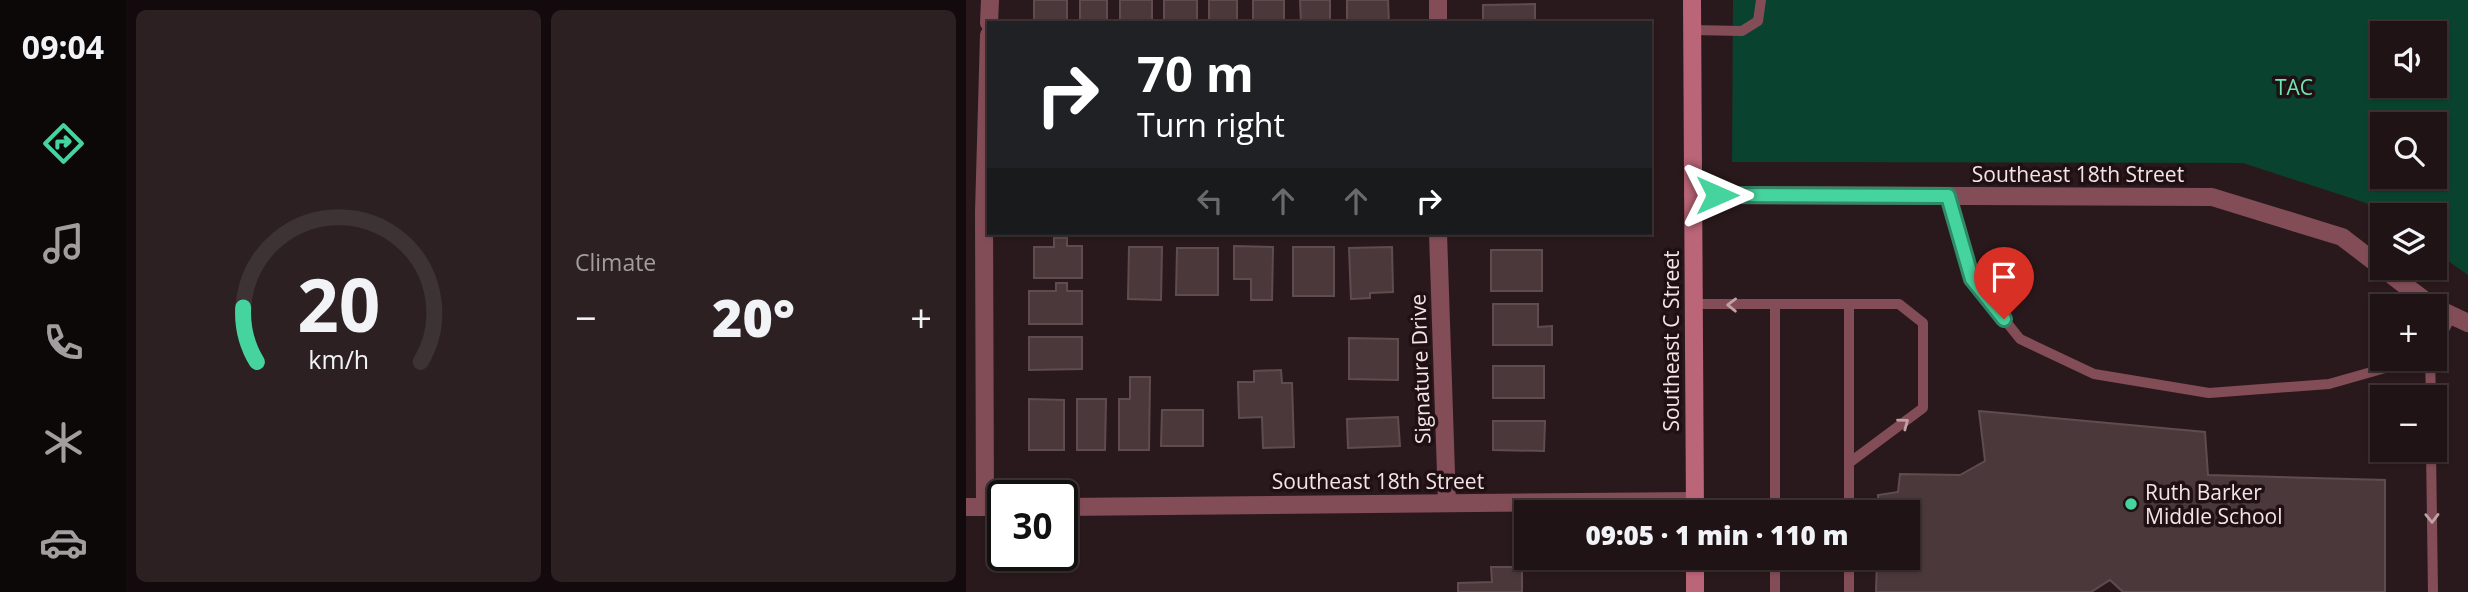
<!DOCTYPE html>
<meta charset="utf-8">
<style>
:root{--surface:#201315;--page:#2d2022;--text:#f1f3f6;--muted:#a29ea0;--line:#3d3234;--accent:#46d49e}
body{margin:0;font-family:"Open Sans",sans-serif;background:var(--page);color:var(--text);height:100vh;display:flex;flex-direction:column;font-size:26px;white-space:nowrap}
*{box-sizing:border-box;margin:0}
p{font-size:23px;color:var(--muted)}
.icon{flex:none;width:38px;height:38px;fill:none;stroke:currentColor;stroke-width:2;stroke-linecap:round;stroke-linejoin:round}
.map{position:relative;flex:1;overflow:hidden}
.details{display:flex;flex-direction:column;gap:10px;padding:10px;background:#120a0c;width:840px}
.details>*{flex:none}
.top-card{position:absolute;left:21px;top:21px;width:665px;height:214px;border-radius:0px;box-shadow:0 2px 5px #0004,0 0 0 2px var(--line);background:#202124;color:#fff;overflow:hidden}
.controls{position:absolute;left:1404px;top:21px;display:grid;gap:14px}
.controls a{display:grid;place-items:center;width:77px;height:77px;border-radius:0px;background:var(--surface);box-shadow:0 2px 5px #0004,0 0 0 2px var(--line);font-size:35px}
.speed{position:absolute;left:21px;top:480px;display:flex;gap:14px;font-size:35px;font-weight:700;text-align:center}
.speed>*{display:grid;place-content:center;width:91px;height:91px;border-radius:50%;background:var(--surface);box-shadow:0 2px 5px #0004,0 0 0 2px var(--line);line-height:1}
.speed .limit{border:4px solid #111;border-radius:10px;background:#fff;color:#111}
.pin{position:absolute;display:grid;place-items:center;width:60px;height:60px;color:#fff;margin:-72px -30px;border-radius:50% 50% 50% 0;rotate:-45deg;box-shadow:0 0 7px #0007}
.pin .icon{rotate:45deg}
.me{position:absolute;width:77px;margin:-38px;rotate:90deg;stroke-linejoin:round;filter:drop-shadow(0 0 5px #0008)}
.turn{display:flex;align-items:center;gap:24px;height:147px;padding:0 35px;font-size:32px}
.turn .icon{width:91px;height:91px;stroke-width:2.5}
.turn b{display:block;font-size:49px;line-height:60px}
.lanes{display:flex;align-items:center;height:66px;padding:0 35px;background:#0003;justify-content:center;gap:35px;direction:ltr}
.lanes .off{opacity:.35}
.big{font-size:52px;font-weight:800;line-height:1.1}
.details .tile{flex:1;display:flex;flex-direction:column;justify-content:center;gap:10px;min-width:0;padding:0 24px;border-radius:10px;background:var(--page)}
.details .dial{align-items:center;gap:0}
.dial svg{height:182px;overflow:visible;fill:none;stroke:var(--line);stroke-width:7;stroke-linecap:round;text-anchor:middle}
.dial text{fill:var(--text);stroke:none}
.heat{display:flex;justify-content:space-between;align-items:center;font-size:38px;direction:ltr}
.details .tiles{flex:1;display:grid;gap:10px;grid-template-columns:repeat(2,1fr)}
.trip{position:absolute;left:548px;top:500px;width:406px;height:70px;border-radius:0px;background:var(--surface);box-shadow:0 2px 5px #0004,0 0 0 2px var(--line);font-weight:800;line-height:70px;text-align:center}
main{display:flex;flex:1;min-height:0}
.menu{display:flex;flex-direction:column;width:126px;justify-content:space-around;align-items:center;background:#0d0808;color:var(--muted)}
.menu .icon{width:49px;height:49px}
.menu .selected{color:var(--accent)}
.menu b{font-size:32px;color:var(--text)}
.map>svg:first-child{display:block}
</style>
<main>
<nav class="menu">
<b>09:04</b>
<svg class="icon selected" aria-label="directions" viewBox="0 0 24 24"><path d="M12 3l9 9-9 9-9-9zM9 14v-3h6M13 9l2 2-2 2"/></svg>
<svg class="icon" aria-label="music" viewBox="0 0 24 24"><path d="M9 18V5l10-2v13"/><circle cx="6" cy="18" r="3"/><circle cx="16" cy="16" r="3"/></svg>
<svg class="icon" aria-label="phone" viewBox="0 0 24 24"><path d="M5 4h4l2 5-3 2q2 4 5 5l2-3 5 2v4C11 20 4 13 5 4z"/></svg>
<svg class="icon" aria-label="climate" viewBox="0 0 24 24"><path d="M12 3v18M4 7l16 10M4 17L20 7"/></svg>
<svg class="icon" aria-label="car" viewBox="0 0 24 24"><path d="M5 17H2v-5l4-1 3-4h7l3 4 3 1v5h-3M9 17h6M6 11h13"/><circle cx="7" cy="17" r="2"/><circle cx="17" cy="17" r="2"/></svg>
</nav>
<section class="details">
<div class="tiles">
<div class="tile dial"><svg viewBox="0 0 100 80">
<path d="M14 69A42 42 0 1 1 86 69"/>
<path d="M14 69A42 42 0 0 1 8 45" stroke="#46d49e"/>
<text x="50" y="56" font-size="32" font-weight="700">20</text>
<text x="50" y="72" font-size="11">km/h</text>
</svg></div>
<div class="tile"><p>Climate</p>
<div class="heat"><a>−</a><b class="big">20°</b><a>+</a></div>
</div>
</div>
</section>
<div class="map">
<svg width="1502" height="592" viewBox="0 0 1502 592">
<rect width="100%" height="100%" fill="#2a191c"/>
<path fill="#09432f" fill-rule="evenodd" d="M 767,0 L 1502,0 L 1502,275 L 1468,251 L 1468,215 L 1417,215 L 1400,203 L 1277,163 L 766,162 ZM 1416,33 L 1468,33 L 1468,86 L 1416,86 ZM 1416,124 L 1468,124 L 1468,177 L 1416,177 Z"/>
<g fill="#4b383b" stroke="#604c4f" stroke-width="2">
<rect x="68" y="0" width="33" height="23"/>
<rect x="114" y="0" width="27" height="23"/>
<rect x="154" y="0" width="32" height="23"/>
<rect x="198" y="0" width="33" height="23"/>
<rect x="243" y="0" width="28" height="23"/>
<rect x="287" y="0" width="31" height="23"/>
<polygon points="334,0 364,0 364,23 335,23"/>
<polygon points="381,0 422,0 423,23 381,23"/>
<polygon points="569,4 569,23 517,23 517,5"/>
<polygon points="88,238 101,238 101,246 116,246 116,278 68,278 68,247 88,247"/>
<polygon points="268,246 307,247 306,300 285,300 285,279 268,279"/>
<polygon points="163,247 196,247 195,300 162,299"/>
<rect x="327" y="247" width="41" height="49"/>
<polygon points="426,247 427,292 404,293 404,298 385,299 383,248"/>
<polygon points="211,248 252,248 252,295 210,295"/>
<rect x="525" y="250" width="51" height="41"/>
<polygon points="90,283 101,283 101,291 116,291 116,324 63,324 63,291 90,291"/>
<polygon points="527,304 572,304 572,327 586,326 586,345 527,345"/>
<polygon points="63,337 116,337 116,369 63,370"/>
<polygon points="383,338 432,339 432,380 383,379"/>
<rect x="527" y="366" width="51" height="32"/>
<polygon points="315,370 316,383 326,383 328,447 297,448 296,417 273,418 272,382 288,382 288,371"/>
<polygon points="164,377 184,377 183,450 153,450 153,399 164,399"/>
<polygon points="63,399 98,400 98,450 63,450"/>
<polygon points="111,399 140,399 139,450 111,450"/>
<polygon points="196,410 237,410 237,446 195,446"/>
<polygon points="1013,411 1239,432 1242,475 1419,480 1419,592 1157,592 1144,580 1125,592 910,592 911,558 942,558 942,513 912,513 912,495 932,492 934,474 994,475 1019,461"/>
<polygon points="432,417 434,446 382,448 381,419"/>
<polygon points="527,421 579,421 578,451 527,450"/>
<polygon points="525,567 556,567 556,592 492,592 492,583 526,582"/>
</g>
<g fill="none" stroke-linecap="round" stroke-linejoin="round">
<g stroke="#834d57" stroke-width="10">
<polyline points="726,30 776,31 792,21 795,0"/>
<polyline points="982,196 1006,279 1054,339 1128,374 1243,393 1363,384 1451,359"/>
<polyline points="728,304 933,304 957,323 957,408 883,463"/>
<polyline points="883,306 883,513"/>
<polyline points="1468,348 1485,317"/>
<polyline points="1464,359 1465,397"/>
<polyline points="1465,450 1467,592"/>
<polyline points="809,513 809,305"/>
<polyline points="883,558 883,592"/>
<polyline points="809,592 809,558"/>
</g>
<g stroke="#834d57" stroke-width="18">
<polyline points="23,23 24,0"/>
<polyline points="472,23 472,0"/>
<polyline points="727,195 1246,197 1376,237 1466,306"/>
<polyline points="472,233 481,503"/>
<polyline points="1468,307 1502,323"/>
<polyline points="0,507 37,507"/>
<polyline points="19,507 18,212 23,35"/>
<polyline points="96,507 729,501"/>
</g>
<g stroke="#bb6578" stroke-width="18">
<polyline points="726,0 729,513"/>
<polyline points="729,558 729,592"/>
</g>
</g>
<defs><path id="oneway-chevron" d="M-2-3.5L2.5 0L-2 3.5" fill="none" stroke-width="1.6" stroke-linecap="round" stroke-linejoin="round" transform="scale(1.75)"/></defs>
<g stroke="#c0a1a6">
<use href="#oneway-chevron" transform="translate(766 305) rotate(-179)"/>
<use href="#oneway-chevron" transform="translate(938 423) rotate(-36)"/>
<use href="#oneway-chevron" transform="translate(1466 518) rotate(89)"/>
</g>
<g fill="none" stroke-linecap="round" stroke-linejoin="round">
<g stroke="#2e8a67" stroke-width="18">
<polyline id="route" points="751,195 982,196 1006,279 1038,319"/>
</g>
<use href="#route" stroke="#46d49e" stroke-width="12"/>
</g>
<circle fill="#46d49e" stroke="#201013" stroke-width="2.5" cx="1165" cy="504" r="7"/>
<g text-anchor="middle" dominant-baseline="central" stroke-width="7" stroke-linejoin="round" paint-order="stroke">
<g font-size="21" fill="#6be8b4" stroke="#201013">
<text x="1328" y="87">TAC</text>
</g>
<g font-size="21" fill="#f2e5e7" stroke="#201013">
<text x="1112" y="174">Southeast 18th Street</text>
<text transform="translate(705 341) rotate(-90)">Southeast C Street</text>
<text transform="translate(454 369) rotate(-92)">Signature Drive</text>
<text x="412" y="481">Southeast 18th Street</text>
</g>
<g font-size="21" fill="#f2e5e7" stroke="#201013" text-anchor="start">
<text x="1179" y="492">Ruth Barker<tspan x="1179" dy="24">Middle School</tspan></text>
</g>
</g>
</svg>
<div class="controls">
<a><svg class="icon" aria-label="sound" viewBox="0 0 24 24"><path d="M4 9h4l5-4v14l-5-4H4zM17 9q2 3 0 6"/></svg></a>
<a><svg class="icon" aria-label="search" viewBox="0 0 24 24"><circle cx="10" cy="10" r="6"/><path d="M15 15l6 6"/></svg></a>
<a><svg class="icon" aria-label="layers" viewBox="0 0 24 24"><path d="M12 4l9 5-9 5-9-5zM3 14l9 5 9-5"/></svg></a>
<a>+</a>
<a>−</a>
</div>
<div class="speed"><div class="limit">30</div></div>
<div class="pin" style="left:1038px;top:319px;background:#d93025"><svg class="icon" aria-label="arrive" viewBox="0 0 24 24"><path d="M6 21V4h12l-3 4 3 4H6"/></svg></div>
<svg class="me" style="left:751px;top:195px" viewBox="-20 -20 40 40"><path d="M0-17L14 15 0 8-14 15z" fill="#46d49e" stroke="#fff" stroke-width="4"/></svg>
<div class="trip">09:05 · 1 min · 110 m</div>
<div class="top-card">
<div class="turn"><svg class="icon" aria-label="right" viewBox="0 0 24 24"><path d="M7 20v-9h11M14 6l5 5-5 5"/></svg><div><b>70 m</b>Turn right</div></div>
<div class="lanes"><svg class="icon off" aria-label="left" viewBox="0 0 24 24"><path d="M17 20v-9H6M10 6l-5 5 5 5"/></svg><svg class="icon off" aria-label="ahead" viewBox="0 0 24 24"><path d="M12 20V5M6 11l6-6 6 6"/></svg><svg class="icon off" aria-label="ahead" viewBox="0 0 24 24"><path d="M12 20V5M6 11l6-6 6 6"/></svg><svg class="icon" aria-label="right" viewBox="0 0 24 24"><path d="M7 20v-9h11M14 6l5 5-5 5"/></svg></div>
</div>
</div>
</main>
